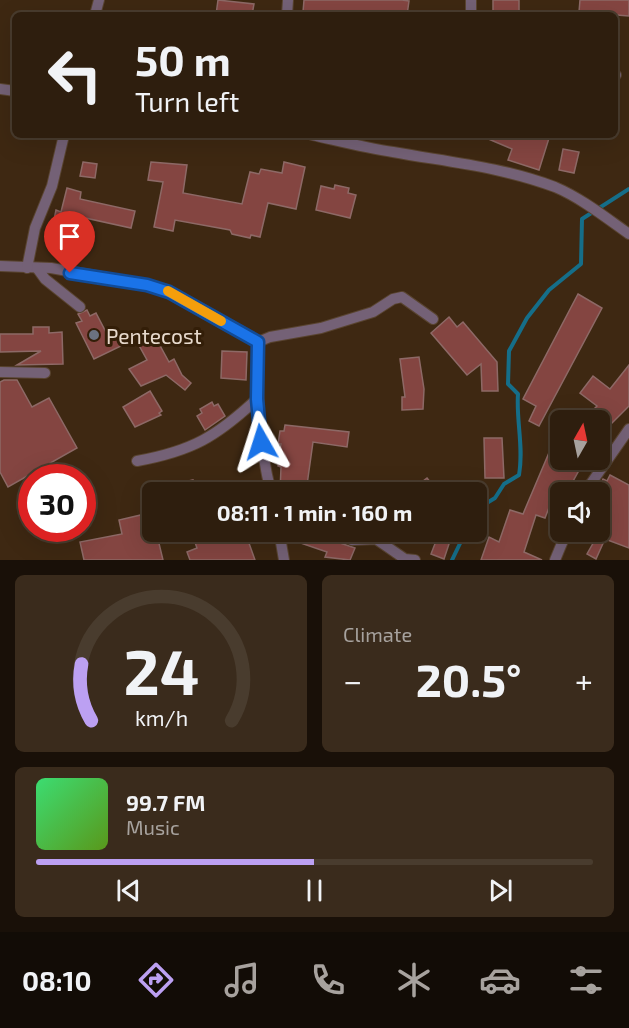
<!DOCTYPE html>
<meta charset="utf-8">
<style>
:root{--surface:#2e1e0e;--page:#3a2b1c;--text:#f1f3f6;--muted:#a7a29e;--line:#493c2e;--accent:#bca0f2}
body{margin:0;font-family:"Exo 2",sans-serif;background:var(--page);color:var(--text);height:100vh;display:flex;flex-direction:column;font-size:22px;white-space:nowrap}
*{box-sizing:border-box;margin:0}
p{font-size:20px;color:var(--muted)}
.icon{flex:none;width:33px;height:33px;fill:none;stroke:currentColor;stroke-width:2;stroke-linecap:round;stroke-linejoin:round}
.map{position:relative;height:560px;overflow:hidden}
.drawer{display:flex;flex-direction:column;gap:15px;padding:15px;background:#191008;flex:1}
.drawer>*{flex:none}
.banner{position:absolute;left:12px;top:12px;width:606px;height:126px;border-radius:9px;box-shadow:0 6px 24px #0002,0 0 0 2px var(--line);background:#2e1e0e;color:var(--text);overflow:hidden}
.needle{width:39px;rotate:9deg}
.tools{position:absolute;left:550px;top:410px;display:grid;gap:12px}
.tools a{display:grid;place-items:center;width:60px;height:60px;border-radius:9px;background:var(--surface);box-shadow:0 6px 24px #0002,0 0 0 2px var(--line);font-size:30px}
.speed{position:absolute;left:18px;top:464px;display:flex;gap:12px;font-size:30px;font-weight:700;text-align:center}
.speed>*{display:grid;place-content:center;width:78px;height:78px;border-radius:50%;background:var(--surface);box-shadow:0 6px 24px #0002,0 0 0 2px var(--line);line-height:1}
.speed .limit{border:9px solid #d22;background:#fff;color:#111}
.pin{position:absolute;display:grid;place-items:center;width:51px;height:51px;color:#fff;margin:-62px -26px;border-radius:50% 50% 50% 0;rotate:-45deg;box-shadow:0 0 6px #0007}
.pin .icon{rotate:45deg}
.me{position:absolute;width:66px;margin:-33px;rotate:354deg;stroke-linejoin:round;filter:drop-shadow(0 0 4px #0008)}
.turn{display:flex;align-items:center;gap:21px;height:126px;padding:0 24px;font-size:27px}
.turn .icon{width:78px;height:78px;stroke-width:2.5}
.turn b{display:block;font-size:42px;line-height:51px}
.big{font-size:45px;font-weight:700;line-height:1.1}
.drawer .widget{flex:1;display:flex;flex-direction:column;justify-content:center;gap:9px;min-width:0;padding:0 21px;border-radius:9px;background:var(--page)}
.drawer .dial{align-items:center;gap:0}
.dial svg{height:156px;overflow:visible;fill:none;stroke:var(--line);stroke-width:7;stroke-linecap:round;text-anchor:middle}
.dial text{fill:var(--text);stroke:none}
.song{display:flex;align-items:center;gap:18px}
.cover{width:72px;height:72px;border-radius:9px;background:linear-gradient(135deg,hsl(140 70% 55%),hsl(90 70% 35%))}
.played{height:6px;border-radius:3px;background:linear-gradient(90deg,var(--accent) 50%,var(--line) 50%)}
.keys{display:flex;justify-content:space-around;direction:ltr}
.heat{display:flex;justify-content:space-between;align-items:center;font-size:33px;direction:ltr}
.drawer .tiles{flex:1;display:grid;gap:15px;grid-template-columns:1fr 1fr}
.widget:last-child{grid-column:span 2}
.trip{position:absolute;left:142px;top:482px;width:345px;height:60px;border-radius:9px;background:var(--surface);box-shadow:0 6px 24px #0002,0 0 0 2px var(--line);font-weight:700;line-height:60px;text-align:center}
.tabs{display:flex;height:96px;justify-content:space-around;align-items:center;background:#120c06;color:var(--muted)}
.tabs .icon{width:42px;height:42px}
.tabs .on{color:var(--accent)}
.tabs b{font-size:27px;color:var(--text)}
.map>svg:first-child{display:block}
</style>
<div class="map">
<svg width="629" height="560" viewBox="0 0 629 560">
<rect width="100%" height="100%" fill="#3e2812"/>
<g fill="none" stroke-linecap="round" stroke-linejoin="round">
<g stroke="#156e89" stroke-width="4">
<path d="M 477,509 L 495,498 L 504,484 L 519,475 C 524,447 516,421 518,394 L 508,384 L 509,351 L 527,318 L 549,290 L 581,264 L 582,219 L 629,189"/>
<polyline points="452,560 466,531"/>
</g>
</g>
<g fill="#844541" stroke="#8d6966" stroke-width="1.5">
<polygon points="218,0 254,4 252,15 216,15"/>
<polygon points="304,0 402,0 409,1 407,15 324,15 303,12"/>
<rect x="493" y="0" width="26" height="15"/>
<polygon points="580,0 629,0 629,16 579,12"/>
<polygon points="479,135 550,135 539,170 508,160 512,149"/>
<polygon points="563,149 579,152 574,173 559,170"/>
<polygon points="83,162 97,164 95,178 80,176"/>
<polygon points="151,162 187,165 183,193 242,204 250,172 259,174 261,169 282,173 284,162 305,167 296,209 268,203 260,237 251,235 250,238 232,234 230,230 175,220 173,231 154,227 163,182 148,180"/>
<polygon points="335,185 349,188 348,193 356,195 350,218 316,210 321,186 334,189"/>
<polygon points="67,188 81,192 80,199 135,211 131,228 67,214 62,232 68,233 65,246 49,243 56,210 61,212"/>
<polygon points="578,294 602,308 539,426 529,421 536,406 523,399"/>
<polygon points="87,310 90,316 96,313 108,336 114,333 121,346 94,359 76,323 82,321 78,314"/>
<polygon points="449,317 457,327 463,322 497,362 498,391 482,391 481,364 467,375 431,333"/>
<polygon points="33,327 49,327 49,333 62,332 63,364 17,365 41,351 0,352 0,334 33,334"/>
<polygon points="147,334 153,344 158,342 169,362 174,359 182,375 191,383 185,390 166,375 141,386 129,369 147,360 136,340"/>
<polygon points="222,351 247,352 246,380 221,378"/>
<polygon points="419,357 424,389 423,409 402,410 402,397 405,397 400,359"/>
<polygon points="629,365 629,406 611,424 595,408 597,406 580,393 593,376 610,389"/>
<polygon points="4,380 17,380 32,407 49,398 77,448 8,487 0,472 0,382"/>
<polygon points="150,391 162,411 159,413 161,415 135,427 123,407"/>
<polygon points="212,402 214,406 218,404 225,416 205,430 197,416 202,413 200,409"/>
<polygon points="285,425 349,432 347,447 313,442 306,492 280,492 281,467 278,466 281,444 278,444 280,431 284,431"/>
<polygon points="484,438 502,438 504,478 485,478"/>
<polygon points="551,448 561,452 561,459 574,459 583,463 567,492 555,492 545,518 536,515 524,552 542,560 481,560 489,537 499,542 510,510 523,514"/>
<polygon points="610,475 629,485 629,548 605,539 596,559 587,554 600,531 600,492 597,491 603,479 607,481"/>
<polygon points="427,478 438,492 409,492"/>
<polygon points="193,480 196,492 158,492 158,488"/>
<polygon points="235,481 239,492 208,492 208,490"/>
<polygon points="145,514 149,528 153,526 153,531 156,531 163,560 84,560 80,542 122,534 119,520"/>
<polygon points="191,531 210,531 213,543 245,532 255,560 190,560 187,552 197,548"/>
<polygon points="291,531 304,531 355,548 350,560 325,557 327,552 289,539"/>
<polygon points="438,536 450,541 444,559 431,554"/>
</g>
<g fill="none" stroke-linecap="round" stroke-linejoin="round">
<g stroke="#594430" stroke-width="12">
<g id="minor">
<polyline points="471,0 471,15"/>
<polyline points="95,15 99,0"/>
<polyline points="287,15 288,0"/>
<polyline points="615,76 616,75"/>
<polyline points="0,89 15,91"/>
<path d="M 312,135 C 339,141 366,148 393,152 C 448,162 502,167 555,187 C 581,198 605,217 629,234"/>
<path d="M 0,266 L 51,268 L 147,285 L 169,292 L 258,342 C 257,393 258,442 271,492"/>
<polyline points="27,268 35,228 52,186 64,135"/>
<polyline points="37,268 45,279 80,307"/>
<polyline points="258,342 270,337 321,328 373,312 393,299 402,297 433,319"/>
<polyline points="0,372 45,373"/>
<path d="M 137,461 C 192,451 216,437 257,399"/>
<polyline points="585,492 629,429"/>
<polyline points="279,531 284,560"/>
<polyline points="334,531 352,540 376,539 405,559 415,560"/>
<polyline points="555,560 567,531"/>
</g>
</g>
<use href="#minor" stroke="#746176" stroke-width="10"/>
</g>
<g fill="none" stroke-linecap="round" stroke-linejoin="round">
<g stroke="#114b97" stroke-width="15">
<polyline id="route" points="70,273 147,285 169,292 258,342 257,399 261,442"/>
</g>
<use href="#route" stroke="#1a73e8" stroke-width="10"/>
<polyline stroke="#f59e0b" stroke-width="10" points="168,291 221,321"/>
</g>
<circle fill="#6b7280" stroke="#331e08" stroke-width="2" cx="94" cy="335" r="6"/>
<g text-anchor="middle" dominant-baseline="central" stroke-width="6" stroke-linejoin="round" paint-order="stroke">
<g font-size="21" fill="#e7d9cc" stroke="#331e08" text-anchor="start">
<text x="106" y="335">Pentecost</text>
</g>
</g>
</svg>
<div class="tools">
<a><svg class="needle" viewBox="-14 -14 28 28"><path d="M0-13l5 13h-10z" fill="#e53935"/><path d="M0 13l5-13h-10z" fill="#a7a29e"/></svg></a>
<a><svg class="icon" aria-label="sound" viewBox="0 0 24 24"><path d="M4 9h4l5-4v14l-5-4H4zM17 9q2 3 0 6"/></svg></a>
</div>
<div class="speed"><div class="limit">30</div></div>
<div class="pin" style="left:70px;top:273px;background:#d93025"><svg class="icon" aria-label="arrive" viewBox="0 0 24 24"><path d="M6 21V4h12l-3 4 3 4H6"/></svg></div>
<svg class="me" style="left:261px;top:442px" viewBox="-20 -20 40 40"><path d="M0-17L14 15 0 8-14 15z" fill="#1a73e8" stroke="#fff" stroke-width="4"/></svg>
<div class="trip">08:11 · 1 min · 160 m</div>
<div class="banner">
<div class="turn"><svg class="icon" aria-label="left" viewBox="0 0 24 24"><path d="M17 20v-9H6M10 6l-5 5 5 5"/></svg><div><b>50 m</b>Turn left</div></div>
</div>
</div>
<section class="drawer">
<div class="tiles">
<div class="widget dial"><svg viewBox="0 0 100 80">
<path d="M14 69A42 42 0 1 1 86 69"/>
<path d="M14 69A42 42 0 0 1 9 40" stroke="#bca0f2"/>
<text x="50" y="56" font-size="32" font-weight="700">24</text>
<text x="50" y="72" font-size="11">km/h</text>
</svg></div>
<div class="widget"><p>Climate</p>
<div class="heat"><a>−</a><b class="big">20.5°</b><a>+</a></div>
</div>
<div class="widget">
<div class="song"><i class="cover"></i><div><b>99.7 FM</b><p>Music</p></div></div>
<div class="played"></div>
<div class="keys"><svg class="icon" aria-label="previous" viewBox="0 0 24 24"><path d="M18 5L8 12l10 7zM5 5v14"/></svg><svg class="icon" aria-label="pause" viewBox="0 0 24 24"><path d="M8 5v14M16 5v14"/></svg><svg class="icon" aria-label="next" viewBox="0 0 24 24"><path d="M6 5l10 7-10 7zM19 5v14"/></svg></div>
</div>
</div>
</section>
<nav class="tabs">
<b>08:10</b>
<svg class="icon on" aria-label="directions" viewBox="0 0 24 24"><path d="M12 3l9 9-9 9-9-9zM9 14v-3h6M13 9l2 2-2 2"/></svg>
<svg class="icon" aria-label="music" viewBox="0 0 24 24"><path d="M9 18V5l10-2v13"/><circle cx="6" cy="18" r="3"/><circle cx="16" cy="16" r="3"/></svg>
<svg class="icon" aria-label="phone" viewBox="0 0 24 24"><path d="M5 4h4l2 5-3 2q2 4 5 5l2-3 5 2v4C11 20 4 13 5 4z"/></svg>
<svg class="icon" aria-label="climate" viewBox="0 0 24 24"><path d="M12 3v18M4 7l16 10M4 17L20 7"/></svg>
<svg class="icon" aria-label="car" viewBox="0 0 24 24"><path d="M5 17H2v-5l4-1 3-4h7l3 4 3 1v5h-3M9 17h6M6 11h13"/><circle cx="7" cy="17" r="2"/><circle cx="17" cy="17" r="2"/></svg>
<svg class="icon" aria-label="filters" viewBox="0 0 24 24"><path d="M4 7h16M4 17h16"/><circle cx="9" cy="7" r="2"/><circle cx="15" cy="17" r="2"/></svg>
</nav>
